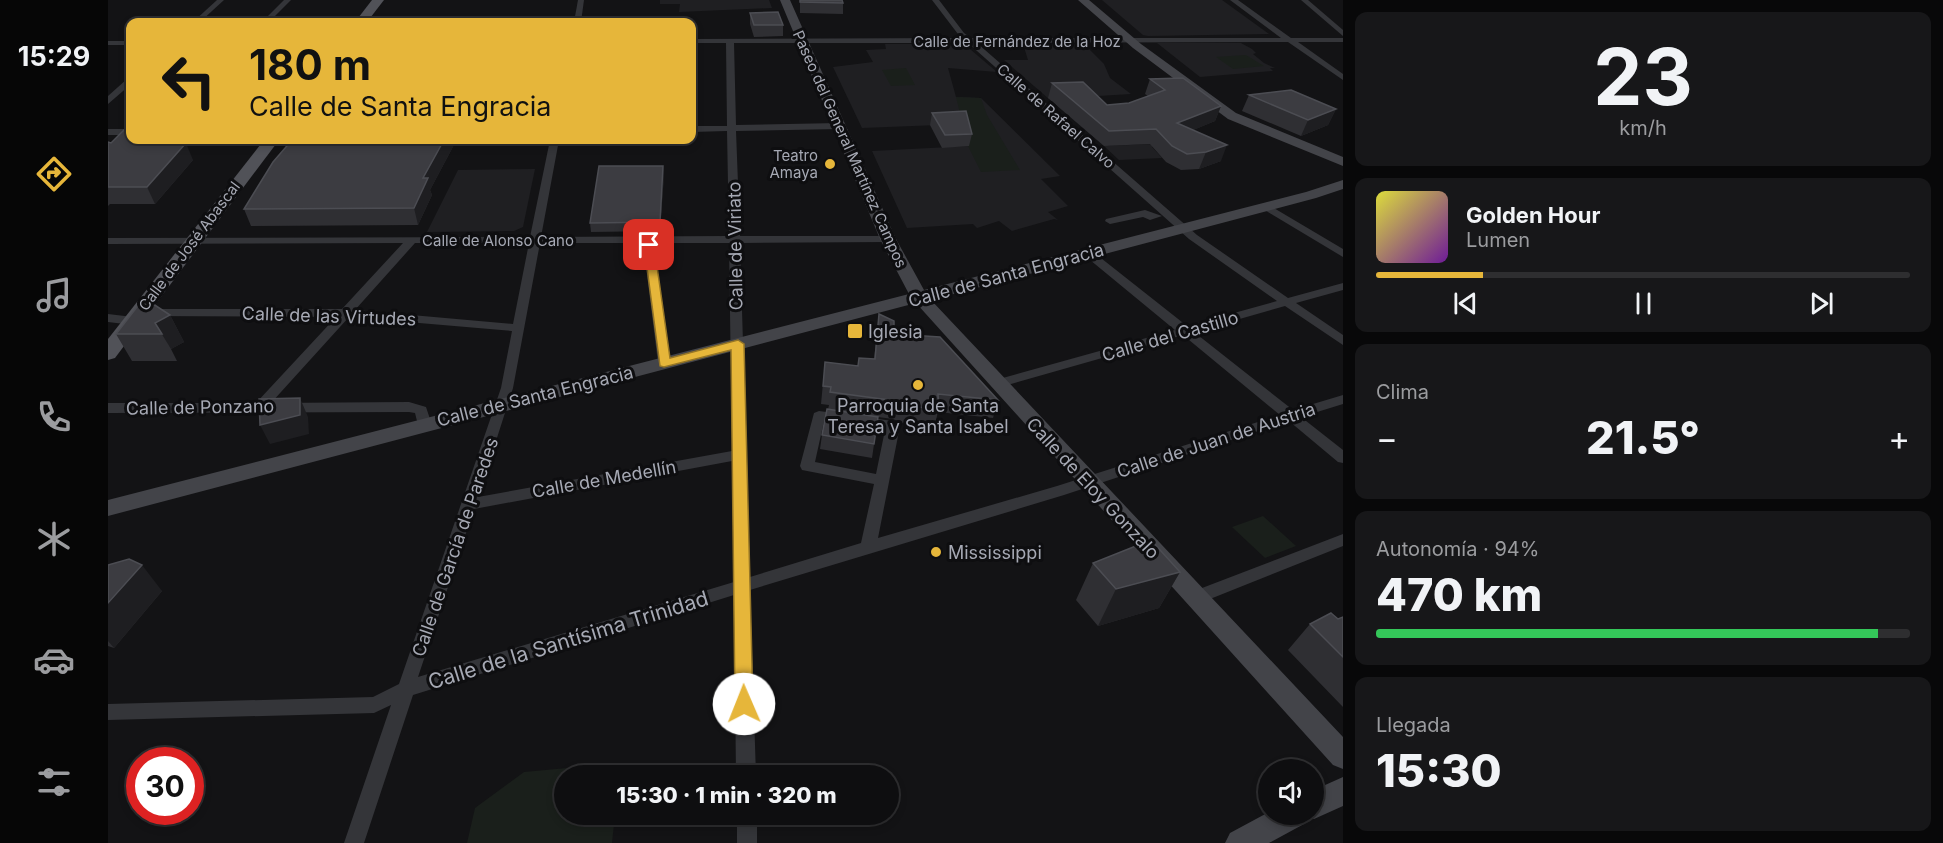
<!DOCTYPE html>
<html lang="es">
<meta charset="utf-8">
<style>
:root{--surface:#0e0e10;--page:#171719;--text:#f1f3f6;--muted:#9b9c9f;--line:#2e2e30;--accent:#e6b63a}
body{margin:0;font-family:Inter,sans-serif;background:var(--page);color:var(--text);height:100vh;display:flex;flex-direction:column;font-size:22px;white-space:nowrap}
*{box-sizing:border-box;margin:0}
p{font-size:20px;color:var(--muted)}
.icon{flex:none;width:33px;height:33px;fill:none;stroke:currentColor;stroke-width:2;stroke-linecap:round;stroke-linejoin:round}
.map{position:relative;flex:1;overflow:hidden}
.sheet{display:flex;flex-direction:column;gap:12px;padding:12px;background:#080809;width:600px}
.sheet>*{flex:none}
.guide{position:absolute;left:18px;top:18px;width:570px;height:126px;border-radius:12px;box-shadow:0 3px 9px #0003,0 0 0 2px var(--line);background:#e6b63a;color:#111;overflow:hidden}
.fabs{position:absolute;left:1150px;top:759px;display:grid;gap:12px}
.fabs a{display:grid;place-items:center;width:66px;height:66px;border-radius:50%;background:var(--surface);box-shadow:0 3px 9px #0003,0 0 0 2px var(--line);font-size:30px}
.speed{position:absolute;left:18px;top:747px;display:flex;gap:12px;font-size:30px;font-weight:700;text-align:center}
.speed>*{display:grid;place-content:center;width:78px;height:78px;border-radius:50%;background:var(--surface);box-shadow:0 3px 9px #0003,0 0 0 2px var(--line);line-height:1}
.speed .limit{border:9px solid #d22;background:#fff;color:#111}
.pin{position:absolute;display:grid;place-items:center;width:51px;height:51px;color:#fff;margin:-26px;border-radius:12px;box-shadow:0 3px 9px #0006}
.me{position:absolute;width:66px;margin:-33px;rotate:359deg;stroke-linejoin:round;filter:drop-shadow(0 0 4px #0008)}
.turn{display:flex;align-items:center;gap:21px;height:126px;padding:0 24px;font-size:27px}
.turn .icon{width:78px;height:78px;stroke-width:2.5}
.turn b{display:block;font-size:42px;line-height:51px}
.big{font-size:45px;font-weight:800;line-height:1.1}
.sheet .widget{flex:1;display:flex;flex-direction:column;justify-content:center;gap:9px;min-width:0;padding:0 21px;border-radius:12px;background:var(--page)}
.sheet .dial{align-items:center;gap:0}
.dial b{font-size:78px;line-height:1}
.song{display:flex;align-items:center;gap:18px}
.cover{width:72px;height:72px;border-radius:9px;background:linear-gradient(135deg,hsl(60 70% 55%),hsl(280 70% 35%))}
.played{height:6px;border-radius:3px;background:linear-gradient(90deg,var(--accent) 20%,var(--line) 20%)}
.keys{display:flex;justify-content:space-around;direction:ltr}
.heat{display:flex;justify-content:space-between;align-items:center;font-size:33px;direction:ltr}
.charge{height:9px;border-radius:4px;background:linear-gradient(90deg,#34c759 94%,var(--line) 0)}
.trip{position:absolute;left:446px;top:765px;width:345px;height:60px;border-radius:30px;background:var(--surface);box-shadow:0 3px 9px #0003,0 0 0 2px var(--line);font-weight:800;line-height:60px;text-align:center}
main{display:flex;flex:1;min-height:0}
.dock{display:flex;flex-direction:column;width:108px;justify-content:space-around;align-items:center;background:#060606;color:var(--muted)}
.dock .icon{width:42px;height:42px}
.dock .selected{color:var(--accent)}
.dock b{font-size:27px;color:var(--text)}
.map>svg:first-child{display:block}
</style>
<main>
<nav class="dock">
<b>15:29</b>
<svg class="icon selected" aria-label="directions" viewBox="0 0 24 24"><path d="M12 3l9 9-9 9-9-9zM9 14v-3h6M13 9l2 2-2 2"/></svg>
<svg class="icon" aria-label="music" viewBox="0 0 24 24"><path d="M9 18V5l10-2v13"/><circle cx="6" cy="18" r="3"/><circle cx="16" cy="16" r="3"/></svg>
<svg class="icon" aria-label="phone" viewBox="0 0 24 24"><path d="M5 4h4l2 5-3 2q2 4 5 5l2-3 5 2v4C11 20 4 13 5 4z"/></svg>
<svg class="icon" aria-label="climate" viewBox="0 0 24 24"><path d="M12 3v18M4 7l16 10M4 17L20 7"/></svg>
<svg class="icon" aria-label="car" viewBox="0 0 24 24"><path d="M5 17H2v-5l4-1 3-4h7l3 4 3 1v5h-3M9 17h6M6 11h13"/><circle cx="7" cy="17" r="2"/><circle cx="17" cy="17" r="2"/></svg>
<svg class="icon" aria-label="filters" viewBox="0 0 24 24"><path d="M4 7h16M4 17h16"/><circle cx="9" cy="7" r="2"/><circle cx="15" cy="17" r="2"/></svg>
</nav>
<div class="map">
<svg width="1235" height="843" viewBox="0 0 1235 843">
<rect width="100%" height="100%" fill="#131315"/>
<g fill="#1f1f22">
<polygon points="552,0 661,0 664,8 571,12 572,4 552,4"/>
<polygon points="994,0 1114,0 1161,34 1040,36 1035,35"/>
<polygon points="1049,43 1133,43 1144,49 1148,53 1145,54 1156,63 1167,68 1162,68 1165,71 1092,77"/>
<polygon points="777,44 856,44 889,72 840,68 848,97 873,98 952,176 933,179 960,206 940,212 950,220 946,219 904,231 891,221 869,228 865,224 799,228 764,151 861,146 856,124 754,128 725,67 765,62 758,50 778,49"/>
<polygon points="915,44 976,44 996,64 1002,78 1023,94 941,99 896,60 920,60"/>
<polygon points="1047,144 1044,147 1054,158 1011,160 996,146"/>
<polygon points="427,169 415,227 406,231 319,232 350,170"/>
</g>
<g fill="#1a1f1b">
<polygon points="1138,55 1156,66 1125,69 1108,57"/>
<polygon points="798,68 807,85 783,86 774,70"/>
<polygon points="848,97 873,98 879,115 912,170 873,172 860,146"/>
<polygon points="1155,516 1188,546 1157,558 1124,527"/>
<polygon points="513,763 511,775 456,776 456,814 507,815 504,843 359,843 367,808 416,772"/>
</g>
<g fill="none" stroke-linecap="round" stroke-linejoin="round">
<g fill="#343539" fill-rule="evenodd">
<polygon points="109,0 116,0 92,22 85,22"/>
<polygon points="176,0 183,0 161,22 154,22"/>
<polygon points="470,0 476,0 473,22 466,22"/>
<path d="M 824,0 L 831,0 L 856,33 L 863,38 L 1173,38 L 1122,0 L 1130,0 L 1183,38 L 1235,38 L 1235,42 L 1190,42 L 1235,74 L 1235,80 L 1180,42 L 869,43 L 1089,235 L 1180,298 L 1235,283 L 1235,290 L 1188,303 L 1235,335 L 1235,345 L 1177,306 L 1086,332 L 1185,410 L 1235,395 L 1235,404 L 1193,417 L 1235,450 L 1235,463 L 1230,462 L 1181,421 L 956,495 L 642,590 L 648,776 L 628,776 L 626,595 L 305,695 L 256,843 L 236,843 L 283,705 L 266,713 L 0,720 L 0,704 L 265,697 L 291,684 L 393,388 L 404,331 L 241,317 L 163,403 L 301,402 L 318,407 L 324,425 L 317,430 L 310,425 L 307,413 L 301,412 L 0,413 L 0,403 L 148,403 L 228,317 L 36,316 L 32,315 L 30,312 L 32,309 L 234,309 L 295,243 L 0,244 L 0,238 L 422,237 L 442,140 L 451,140 L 433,237 L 621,236 L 619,131 L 584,132 L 584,126 L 619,126 L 618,43 L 584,43 L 584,39 L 853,38 ZM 626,43 L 860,43 L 1081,239 L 1169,301 L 1079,326 L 984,251 L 976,251 L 976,255 L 1067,330 L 884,381 L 883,384 L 884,387 L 889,388 L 1075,335 L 1172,415 L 949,486 L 770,538 L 792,426 L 785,421 L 711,411 L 706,413 L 692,466 L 694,470 L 766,484 L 753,543 L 642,577 L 632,243 L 780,242 L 785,239 L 780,236 L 632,236 L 628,131 L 731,129 L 735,126 L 731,123 L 628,125 ZM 307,243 L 421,243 L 405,324 L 247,310 ZM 432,243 L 535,243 L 550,363 L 556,367 L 562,363 L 546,243 L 621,243 L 624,451 L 370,497 L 405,388 ZM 716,421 L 777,430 L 768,474 L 707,462 ZM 624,461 L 626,582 L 310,677 L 366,509 Z"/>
<polygon points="1193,0 1200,0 1235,30 1235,36"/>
<rect x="0" y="41" width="22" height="4"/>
<polygon points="19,79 22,79 22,85 0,104 0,96"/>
<rect x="0" y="129" width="22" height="6"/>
<polygon points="1159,204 1235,249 1235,257 1155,209 1155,205"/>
<polygon points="1037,210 1054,216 1042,220 1035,217 1002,224 997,221 998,219"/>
<polygon points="0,314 25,317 31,321 25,325 0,322"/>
<polygon points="1235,534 1235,546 1087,605 1081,603 1079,598 1081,593"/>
<rect x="629" y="814" width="20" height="29"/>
</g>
<g fill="#434449" fill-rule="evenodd">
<polygon points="672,0 682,0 788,239 816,290 1198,192 1235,180 1235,189 1208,198 823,300 1235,737 1235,769 1225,765 808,303 0,516 0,500 801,294 772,239"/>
<polygon points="970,0 981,0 1033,44 1128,113 1235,157 1235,166 1120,119 1025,48"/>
<polygon points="1235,777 1235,806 1206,819 1199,816 1196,824 1161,843 1117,843 1122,833 1161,812 1161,814 1206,814 1206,790"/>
</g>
<g fill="#515258" fill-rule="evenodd">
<polygon points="264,0 276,0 259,22 247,22"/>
<polygon points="156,140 171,140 7,358 0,360 0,339"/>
</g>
</g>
<g fill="#2f2f33">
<polygon points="692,0 734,0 735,3 735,14 692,13"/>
<polygon points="642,13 675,25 675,36 646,37 642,24"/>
<polygon points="1042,79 1113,106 1107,121 1085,130 1113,161 1091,169 1073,170 1058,162 1042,144 996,146 940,98 944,83 999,105 1021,103 1040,96 1037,94"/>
<polygon points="1141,95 1228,109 1220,125 1193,136 1134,111"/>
<polygon points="824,113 864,134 861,146 834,148 822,125"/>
<polygon points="22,140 62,140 59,143 85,160 47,204 2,204 0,206 0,142 3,143"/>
<polygon points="184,140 348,140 348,141 322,190 324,195 310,225 143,226 136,209"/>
<polygon points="555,166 556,175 552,231 483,232 482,223"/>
<polygon points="771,314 786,334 890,400 885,418 830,412 826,428 794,423 785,419 770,417 764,458 712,449 714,435 721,405 713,404 717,362 750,366 766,359"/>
<polygon points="62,315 76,342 63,349 69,361 24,361 8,334"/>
<polygon points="985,563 1072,572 1051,608 990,626 968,600"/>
<polygon points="0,565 54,591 6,648 0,646"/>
<polygon points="1235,617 1235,707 1180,650 1202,624 1230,619"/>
</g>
<g fill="#1e1e21">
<polygon points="1113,106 1107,121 1064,139 1069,123"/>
<polygon points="1228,109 1220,125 1193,136 1200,120"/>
<polygon points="39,140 62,140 43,160 35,143"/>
<polygon points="336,140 348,140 348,141 322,190 324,195 310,225 306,208 315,178"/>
<polygon points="78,143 85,160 47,204 39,187"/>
<polygon points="1119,145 1113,161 1091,169 1098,152"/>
<polygon points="555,166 556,175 552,231 552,222"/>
<polygon points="62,315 76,342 63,349 47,323"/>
<polygon points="192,398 200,417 201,434 162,444 152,425"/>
<polygon points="34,565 54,591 6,648 0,641 0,603"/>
<polygon points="1072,572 1051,608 990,626 1008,589"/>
</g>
<g fill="#3c3c41" stroke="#4c4d53" stroke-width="1.5">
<polygon points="692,0 734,0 735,3 692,2"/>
<polygon points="670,12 675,25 646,25 642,13"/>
<polygon points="1075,78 1113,106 1069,123 1119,145 1098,152 1079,154 1064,146 1048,129 1001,131 944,83 975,82 999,105 1021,103 1057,90 1042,79"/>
<polygon points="1183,90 1228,109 1200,120 1141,95"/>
<polygon points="858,111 864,134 837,135 824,113"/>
<polygon points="22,124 22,140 39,140 35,143 78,143 39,187 0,187 0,142 3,143"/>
<polygon points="184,140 336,140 315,178 320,178 306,208 136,209 165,162"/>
<polygon points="491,166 555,166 552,222 482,223"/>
<polygon points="36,298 62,315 47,323 54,334 8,334"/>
<polygon points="771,314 786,321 786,334 832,337 890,400 830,394 831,410 798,405 789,401 722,392 723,387 715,386 717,362 750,366 751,358 767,359"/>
<polygon points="192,398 192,415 152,425 151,399"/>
<polygon points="719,409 770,417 766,444 714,435"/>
<polygon points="1043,540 1072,572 1008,589 985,563"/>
<polygon points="21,559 34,565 0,603 0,565"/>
<polygon points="1223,613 1230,619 1235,617 1235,657 1202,624"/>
</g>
<polygon fill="#e6b63a" stroke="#967626" stroke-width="1.5" points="541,242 546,245 562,358 630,340 636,344 645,704 642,710 636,712 629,710 627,704 623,350 556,367 552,366 536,245"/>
<g fill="#e6b63a" stroke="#0e0e10" stroke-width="2">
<circle cx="722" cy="164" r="6"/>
<rect x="739" y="323" width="16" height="16" rx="3"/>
<circle cx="810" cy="385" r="6"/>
<circle cx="828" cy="552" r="6"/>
</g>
<g text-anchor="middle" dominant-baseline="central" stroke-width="6" stroke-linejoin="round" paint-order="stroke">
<g font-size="15" fill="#a6a9b4" stroke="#0e0e10">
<text x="909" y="41">Calle de Fernández de la Hoz</text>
<text transform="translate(948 116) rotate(41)">Calle de Rafael Calvo</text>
<text transform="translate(742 149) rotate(66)">Paseo del General Martínez Campos</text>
<text x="390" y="240">Calle de Alonso Cano</text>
<text transform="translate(81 246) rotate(-53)">Calle de José Abascal</text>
</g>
<g font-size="15" fill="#a6a9b4" stroke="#0e0e10" text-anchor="end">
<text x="710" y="155">Teatro<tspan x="710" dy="17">Amaya</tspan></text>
</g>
<g font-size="18" fill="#a6a9b4" stroke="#0e0e10">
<text transform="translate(627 246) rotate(-91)">Calle de Viriato</text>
<text transform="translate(898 275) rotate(-15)">Calle de Santa Engracia</text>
<text transform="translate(221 316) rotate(2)">Calle de las Virtudes</text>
<text transform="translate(1062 336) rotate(-16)">Calle del Castillo</text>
<text transform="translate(427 396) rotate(-14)">Calle de Santa Engracia</text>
<text transform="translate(92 407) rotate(-1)">Calle de Ponzano</text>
<text transform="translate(1108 440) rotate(-18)">Calle de Juan de Austria</text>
<text transform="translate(496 479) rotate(-10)">Calle de Medellín</text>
<text transform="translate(985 488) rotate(47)">Calle de Eloy Gonzalo</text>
<text transform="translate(347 547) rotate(-71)">Calle de García de Paredes</text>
</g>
<g font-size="18" fill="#a6a9b4" stroke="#0e0e10" text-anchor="start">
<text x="760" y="331">Iglesia</text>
<text x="810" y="405" text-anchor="middle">Parroquia de Santa<tspan x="810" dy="21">Teresa y Santa Isabel</tspan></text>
<text x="840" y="552">Mississippi</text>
</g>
<g font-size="21" fill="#a6a9b4" stroke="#0e0e10">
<text transform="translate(460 640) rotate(-17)">Calle de la Santísima Trinidad</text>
</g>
</g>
</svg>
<div class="fabs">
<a><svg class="icon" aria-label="sound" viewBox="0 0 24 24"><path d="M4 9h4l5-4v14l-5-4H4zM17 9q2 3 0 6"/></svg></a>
</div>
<div class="speed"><div class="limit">30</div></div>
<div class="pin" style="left:541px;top:245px;background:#d93025"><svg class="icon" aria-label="arrive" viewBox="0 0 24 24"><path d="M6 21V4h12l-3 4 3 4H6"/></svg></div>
<svg class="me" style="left:636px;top:704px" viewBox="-20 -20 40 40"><circle r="19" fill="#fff"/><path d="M0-13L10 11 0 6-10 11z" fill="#e6b63a"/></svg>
<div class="trip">15:30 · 1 min · 320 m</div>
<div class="guide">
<div class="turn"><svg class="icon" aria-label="left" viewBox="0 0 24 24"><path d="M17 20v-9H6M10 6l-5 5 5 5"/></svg><div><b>180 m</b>Calle de Santa Engracia</div></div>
</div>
</div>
<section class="sheet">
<div class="widget dial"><b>23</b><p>km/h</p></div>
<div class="widget">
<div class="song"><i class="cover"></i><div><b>Golden Hour</b><p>Lumen</p></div></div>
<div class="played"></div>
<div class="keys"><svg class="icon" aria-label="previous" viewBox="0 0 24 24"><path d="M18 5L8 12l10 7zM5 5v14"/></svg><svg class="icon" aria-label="pause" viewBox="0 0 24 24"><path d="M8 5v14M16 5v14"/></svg><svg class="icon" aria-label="next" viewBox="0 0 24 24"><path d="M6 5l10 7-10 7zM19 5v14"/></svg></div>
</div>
<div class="widget"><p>Clima</p>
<div class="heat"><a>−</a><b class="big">21.5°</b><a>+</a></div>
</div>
<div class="widget"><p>Autonomía · 94%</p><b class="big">470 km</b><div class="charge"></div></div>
<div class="widget"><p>Llegada</p><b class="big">15:30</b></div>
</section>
</main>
